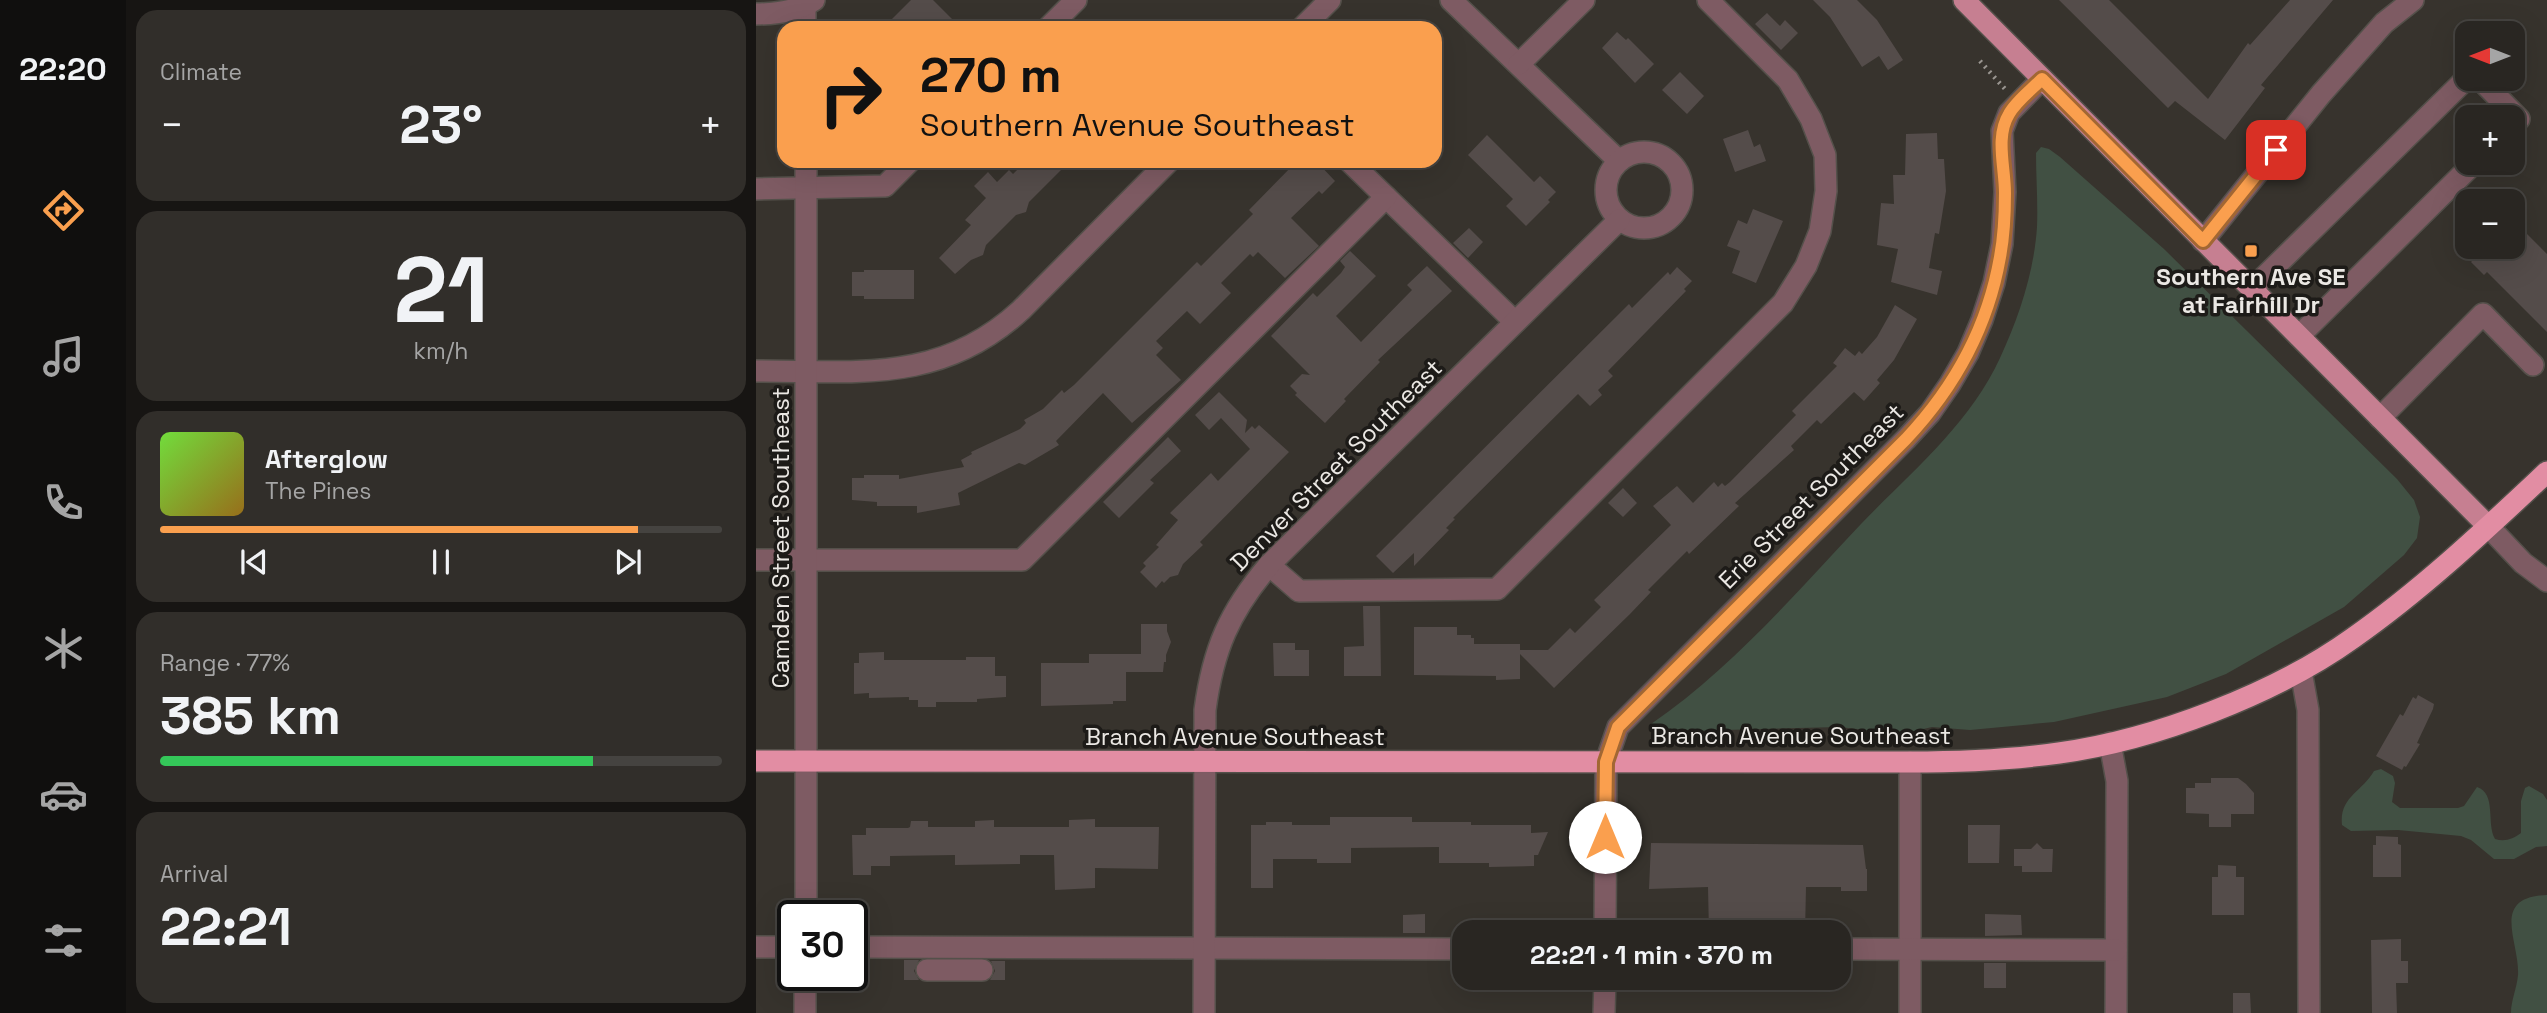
<!DOCTYPE html>
<meta charset="utf-8">
<style>
:root{--surface:#292622;--page:#312e2a;--text:#f1f3f6;--muted:#a5a5a5;--line:#454340;--accent:#fa9f4e}
body{margin:0;font-family:"Space Grotesk",sans-serif;background:var(--page);color:var(--text);height:100vh;display:flex;flex-direction:column;font-size:26px;white-space:nowrap}
*{box-sizing:border-box;margin:0}
p{font-size:23px;color:var(--muted)}
.icon{flex:none;width:38px;height:38px;fill:none;stroke:currentColor;stroke-width:2;stroke-linecap:round;stroke-linejoin:round}
.map{position:relative;flex:1;overflow:hidden}
.side{display:flex;flex-direction:column;gap:10px;padding:10px;background:#171513;width:630px}
.side>*{flex:none}
.top-card{position:absolute;left:21px;top:21px;width:665px;height:147px;border-radius:21px;box-shadow:0 7px 28px #0002,0 0 0 2px var(--line);background:#fa9f4e;color:#111;overflow:hidden}
.needle{width:46px;rotate:270deg}
.buttons{position:absolute;left:1699px;top:21px;display:grid;gap:14px}
.buttons a{display:grid;place-items:center;width:70px;height:70px;border-radius:14px;background:var(--surface);box-shadow:0 7px 28px #0002,0 0 0 2px var(--line);font-size:35px}
.speed{position:absolute;left:21px;top:900px;display:flex;gap:14px;font-size:35px;font-weight:700;text-align:center}
.speed>*{display:grid;place-content:center;width:91px;height:91px;border-radius:50%;background:var(--surface);box-shadow:0 7px 28px #0002,0 0 0 2px var(--line);line-height:1}
.speed .limit{border:4px solid #111;border-radius:10px;background:#fff;color:#111}
.pin{position:absolute;display:grid;place-items:center;width:60px;height:60px;color:#fff;margin:-30px;border-radius:14px;box-shadow:0 4px 10px #0006}
.me{position:absolute;width:77px;margin:-38px;rotate:0deg;stroke-linejoin:round;filter:drop-shadow(0 0 5px #0008)}
.turn{display:flex;align-items:center;gap:24px;height:147px;padding:0 28px;font-size:32px}
.turn .icon{width:91px;height:91px;stroke-width:2.5}
.turn b{display:block;font-size:49px;line-height:60px}
.big{font-size:52px;font-weight:800;line-height:1.1}
.side .card{flex:1;display:flex;flex-direction:column;justify-content:center;gap:10px;min-width:0;padding:0 24px;border-radius:21px;background:var(--page)}
.side .dial{align-items:center;gap:0}
.dial b{font-size:91px;line-height:1}
.song{display:flex;align-items:center;gap:21px}
.cover{width:84px;height:84px;border-radius:10px;background:linear-gradient(135deg,hsl(100 70% 55%),hsl(40 70% 35%))}
.played{height:7px;border-radius:4px;background:linear-gradient(90deg,var(--accent) 85%,var(--line) 85%)}
.keys{display:flex;justify-content:space-around;direction:ltr}
.heat{display:flex;justify-content:space-between;align-items:center;font-size:38px;direction:ltr}
.charge{height:10px;border-radius:5px;background:linear-gradient(90deg,#34c759 77%,var(--line) 0)}
.trip{position:absolute;left:696px;top:920px;width:399px;height:70px;border-radius:21px;background:var(--surface);box-shadow:0 7px 28px #0002,0 0 0 2px var(--line);font-weight:800;line-height:70px;text-align:center}
main{display:flex;flex:1;min-height:0}
.tab-bar{display:flex;flex-direction:column;width:126px;justify-content:space-around;align-items:center;background:#100f0e;color:var(--muted)}
.tab-bar .icon{width:49px;height:49px}
.tab-bar .on{color:var(--accent)}
.tab-bar b{font-size:32px;color:var(--text)}
.map>svg:first-child{display:block}
</style>
<main>
<nav class="tab-bar">
<b>22:20</b>
<svg class="icon on" aria-label="directions" viewBox="0 0 24 24"><path d="M12 3l9 9-9 9-9-9zM9 14v-3h6M13 9l2 2-2 2"/></svg>
<svg class="icon" aria-label="music" viewBox="0 0 24 24"><path d="M9 18V5l10-2v13"/><circle cx="6" cy="18" r="3"/><circle cx="16" cy="16" r="3"/></svg>
<svg class="icon" aria-label="phone" viewBox="0 0 24 24"><path d="M5 4h4l2 5-3 2q2 4 5 5l2-3 5 2v4C11 20 4 13 5 4z"/></svg>
<svg class="icon" aria-label="climate" viewBox="0 0 24 24"><path d="M12 3v18M4 7l16 10M4 17L20 7"/></svg>
<svg class="icon" aria-label="car" viewBox="0 0 24 24"><path d="M5 17H2v-5l4-1 3-4h7l3 4 3 1v5h-3M9 17h6M6 11h13"/><circle cx="7" cy="17" r="2"/><circle cx="17" cy="17" r="2"/></svg>
<svg class="icon" aria-label="filters" viewBox="0 0 24 24"><path d="M4 7h16M4 17h16"/><circle cx="9" cy="7" r="2"/><circle cx="15" cy="17" r="2"/></svg>
</nav>
<section class="side">
<div class="card"><p>Climate</p>
<div class="heat"><a>−</a><b class="big">23°</b><a>+</a></div>
</div>
<div class="card dial"><b>21</b><p>km/h</p></div>
<div class="card">
<div class="song"><i class="cover"></i><div><b>Afterglow</b><p>The Pines</p></div></div>
<div class="played"></div>
<div class="keys"><svg class="icon" aria-label="previous" viewBox="0 0 24 24"><path d="M18 5L8 12l10 7zM5 5v14"/></svg><svg class="icon" aria-label="pause" viewBox="0 0 24 24"><path d="M8 5v14M16 5v14"/></svg><svg class="icon" aria-label="next" viewBox="0 0 24 24"><path d="M6 5l10 7-10 7zM19 5v14"/></svg></div>
</div>
<div class="card"><p>Range · 77%</p><b class="big">385 km</b><div class="charge"></div></div>
<div class="card"><p>Arrival</p><b class="big">22:21</b></div>
</section>
<div class="map">
<svg width="1791" height="1013" viewBox="0 0 1791 1013">
<rect width="100%" height="100%" fill="#37332d"/>
<g fill="#415043">
<path d="M 1285,147 L 1293,149 L 1304,157 L 1408,249 L 1641,479 L 1658,500 L 1664,517 L 1661,538 L 1648,555 L 1588,607 L 1470,674 L 1411,697 L 1298,722 L 1214,730 L 1176,727 L 1146,734 L 1083,727 L 895,732 L 895,724 C 975,669 1039,594 1105,524 C 1154,473 1214,424 1244,358 C 1263,317 1278,272 1281,227 C 1282,202 1280,177 1280,153 Z"/>
<path d="M 1625,769 L 1637,776 L 1639,783 L 1636,802 L 1644,808 L 1702,808 L 1708,806 L 1721,787 C 1741,794 1730,823 1739,839 C 1749,842 1757,839 1765,833 L 1765,801 L 1769,788 L 1773,786 L 1787,794 L 1791,800 L 1791,846 L 1780,847 L 1758,859 L 1738,859 L 1715,840 L 1705,836 L 1642,830 L 1595,831 L 1586,825 C 1583,797 1606,792 1618,771 Z"/>
<path d="M 1791,895 L 1791,1013 L 1755,1013 C 1755,1000 1761,988 1762,975 C 1764,942 1733,897 1791,895 Z"/>
</g>
<g fill="#544c4a">
<polygon points="155,0 177,0 196,19 187,28 127,28"/>
<polygon points="1057,0 1101,0 1121,20 1147,60 1132,70 1123,56 1106,67 1074,17"/>
<polygon points="1303,0 1353,0 1452,99 1492,43 1494,45 1534,0 1577,0 1505,85 1509,88 1469,140 1419,101 1412,108"/>
<polygon points="1011,13 1024,26 1029,20 1042,33 1025,50 999,24"/>
<polygon points="861,32 870,40 872,38 898,64 879,83 846,48"/>
<polygon points="924,72 948,96 931,114 906,90"/>
<polygon points="992,130 998,147 1004,144 1010,161 979,172 967,139"/>
<polygon points="1181,133 1182,159 1188,159 1190,191 1183,234 1179,233 1173,268 1186,271 1181,295 1135,282 1142,249 1121,245 1125,203 1138,204 1137,175 1149,175 1150,134"/>
<polygon points="731,135 778,182 784,176 800,192 792,200 794,202 770,226 750,206 757,199 712,155"/>
<polygon points="270,161 314,161 273,202 270,212 260,215 230,245 227,255 215,260 199,274 183,258 215,225 209,220 230,198 218,186 232,172 241,182 253,170 257,174"/>
<polygon points="541,161 560,161 579,181 566,194 563,191 535,218 563,246 529,278 502,252 497,257 494,254 465,283 475,293 444,324 431,311 400,341 407,348 400,355 425,380 376,423 347,393 300,441 303,445 269,465 263,463 202,493 204,505 161,513 161,506 121,506 121,502 96,500 96,478 108,478 108,475 143,475 143,479 208,467 205,460 216,454 215,452 264,429 270,423 268,420 287,409 306,390 308,393 318,385 441,262 445,266 497,214 493,210"/>
<polygon points="997,209 1027,221 1000,283 976,273 984,251 971,246 982,220 991,224"/>
<polygon points="1757,220 1791,254 1791,332 1731,272 1728,275 1715,262 1730,247 1757,247"/>
<polygon points="713,228 727,242 712,258 697,243"/>
<polygon points="594,251 620,276 580,316 605,342 656,290 651,285 671,266 696,291 622,360 624,362 588,399 590,401 569,423 539,395 541,393 534,386 546,374 554,375 515,336 557,293 561,297 585,273 589,267 584,261"/>
<polygon points="921,267 936,281 928,289 930,291 852,371 857,376 842,390 846,395 834,406 822,394 697,518 699,519 690,528 693,530 658,566 658,553 637,573 620,556 873,304 876,308 912,272 914,275"/>
<polygon points="108,270 158,270 158,299 108,299 108,296 96,296 96,272 108,272"/>
<polygon points="1139,305 1161,319 1138,360 1121,380 1124,383 1108,401 1098,392 1065,424 1061,420 1035,446 1038,450 979,503 983,506 933,554 931,551 892,590 895,592 874,614 798,688 764,654 764,679 740,680 740,676 658,675 658,627 701,627 701,635 715,635 715,638 718,638 718,644 764,644 764,650 792,650 814,628 819,633 845,607 838,600 915,525 897,506 921,486 937,503 958,482 962,487 966,483 969,486 974,482 1040,415 1036,411 1081,366 1077,363 1089,348 1099,356 1103,351 1106,354 1121,337"/>
<polygon points="463,392 491,420 489,433 496,426 499,429 503,425 533,452 444,542 447,545 427,564 422,575 414,577 408,583 406,581 400,588 384,572 390,566 387,563 403,547 400,545 422,520 414,513 455,473 462,481 494,449 465,418 453,430 439,415"/>
<polygon points="412,437 425,451 394,480 398,483 363,518 347,502"/>
<polygon points="867,488 881,503 867,517 852,503"/>
<polygon points="607,606 624,606 625,676 588,676 588,647 608,646"/>
<polygon points="385,624 411,624 411,631 415,642 410,655 410,662 408,662 407,672 370,672 370,701 357,701 357,704 285,706 285,663 333,663 333,654 385,654"/>
<polygon points="517,643 539,643 539,650 553,650 553,676 518,676"/>
<polygon points="128,652 128,660 210,660 210,657 239,657 239,676 250,676 250,697 221,699 221,702 180,702 180,707 162,707 162,700 153,700 153,697 113,698 113,693 98,694 98,663 103,663 103,653"/>
<polygon points="1662,695 1678,704 1677,709 1661,743 1664,744 1650,767 1648,766 1646,770 1620,756 1644,714 1647,716 1657,697 1660,699"/>
<polygon points="1455,778 1482,778 1490,784 1498,793 1498,814 1475,814 1475,827 1453,827 1453,814 1430,813 1430,788 1439,788 1439,783 1455,783"/>
<polygon points="574,817 656,817 656,822 715,822 715,825 775,825 775,833 792,832 782,855 778,855 778,866 733,867 733,863 683,863 683,847 595,848 595,863 561,863 561,859 517,859 517,888 495,888 495,825 510,825 510,822 536,822 536,825 574,825"/>
<polygon points="339,819 339,827 403,827 402,869 339,868 339,888 299,890 298,855 264,855 264,864 199,865 199,855 134,856 134,866 115,866 115,875 97,875 96,835 110,835 110,828 152,828 154,827 155,821 172,821 172,827 219,827 219,821 238,820 238,827 313,827 313,820"/>
<polygon points="1212,825 1244,825 1243,863 1212,863"/>
<polygon points="1620,836 1642,837 1642,844 1645,845 1645,877 1617,877 1617,845 1620,845"/>
<polygon points="895,843 1107,845 1110,869 1111,869 1111,891 1085,891 1085,887 1050,887 1049,933 953,933 952,887 893,889"/>
<polygon points="1281,843 1287,849 1297,849 1296,872 1266,872 1266,866 1258,866 1258,849 1275,849"/>
<polygon points="1462,865 1480,866 1480,877 1488,877 1488,915 1456,915 1456,877 1462,877"/>
<polygon points="669,914 669,933 647,933 647,915"/>
<polygon points="1229,914 1265,915 1266,935 1229,936"/>
<polygon points="1645,939 1645,961 1652,961 1652,983 1640,983 1641,1013 1616,1013 1615,940"/>
<polygon points="148,960 163,960 158,971 163,980 148,980"/>
<polygon points="235,961 249,961 249,980 234,980 239,971"/>
<rect x="1228" y="963" width="22" height="25"/>
<polygon points="1477,993 1494,993 1495,1013 1477,1013"/>
</g>
<g fill="none" stroke-linecap="round" stroke-linejoin="round">
<g stroke="#54504a" stroke-width="24">
<g id="minor">
<polyline points="49,0 49,28"/>
<polyline points="695,0 863,161"/>
<path d="M 0,14 C 19,14 42,11 58,0"/>
<polyline points="292,28 320,0"/>
<polyline points="546,28 574,0"/>
<polyline points="763,64 828,0"/>
<polyline points="1724,79 1763,119 1757,125"/>
<circle cx="888" cy="190" r="38"/>
<polyline points="593,161 759,322"/>
<polyline points="0,189 129,186 154,161"/>
<polyline points="1447,241 1565,94 1628,23 1657,0"/>
<polyline points="1496,289 1712,77"/>
<polyline points="1543,336 1718,163"/>
<path d="M 0,371 C 101,371 185,384 265,310 L 413,161"/>
<polyline points="1624,418 1727,314 1777,365"/>
<polyline points="1732,526 1767,563 1791,581"/>
<polyline points="0,560 266,560 630,197"/>
<polyline points="513,565 543,591 741,589 1027,303 1050,266 1064,231 1070,191 1069,155 1055,119 1032,80 952,0"/>
<polyline points="1545,671 1552,710 1553,1013"/>
<polyline points="1354,743 1361,781 1360,1013"/>
<polyline points="1154,762 1154,1013"/>
<polyline points="50,915 50,161"/>
<polyline points="849,933 850,762 862,727 1150,439 1174,413 1194,384 1212,353 1226,320 1238,283 1246,244 1249,192 1246,131 1253,113 1286,79"/>
<polyline points="0,947 37,947"/>
<polyline points="96,947 709,949"/>
<polyline points="1083,949 1360,950"/>
<polyline points="171,970 226,970"/>
<polyline points="49,975 49,1013"/>
<path d="M 448,1013 L 449,710 C 457,650 473,612 513,565 L 863,220"/>
<polyline points="848,1013 849,978"/>
</g>
</g>
<g stroke="#54504a" stroke-width="24">
<polyline id="major" points="1208,0 1732,526"/>
</g>
<g stroke="#54504a" stroke-width="24">
<path id="highway" d="M 0,761 L 1154,762 C 1204,762 1253,760 1303,753 C 1398,740 1519,694 1597,638 C 1667,589 1729,530 1791,472"/>
</g>
<polyline stroke="#9a9691" stroke-width="4.5" stroke-dasharray="2 5" stroke-linecap="butt" points="1224,61 1249,89"/>
<use href="#minor" stroke="#7e5b63" stroke-width="21"/>
<use href="#major" stroke="#c67f91" stroke-width="21"/>
<use href="#highway" stroke="#e28da3" stroke-width="21"/>
</g>
<g fill="none" stroke-linecap="round" stroke-linejoin="round">
<g stroke="#a26733" stroke-width="18">
<path id="route" d="M 849,837 L 850,762 L 862,727 L 1150,439 C 1198,388 1232,326 1244,257 C 1248,236 1249,214 1249,193 C 1249,167 1239,137 1253,114 C 1260,101 1275,90 1286,79 L 1447,241 L 1520,150"/>
</g>
<use href="#route" stroke="#fa9f4e" stroke-width="12"/>
</g>
<rect fill="#fa9f4e" stroke="#1d1b18" stroke-width="2.5" x="1488" y="244" width="14" height="14" rx="3.5"/>
<g text-anchor="middle" dominant-baseline="central" stroke-width="7" stroke-linejoin="round" paint-order="stroke">
<g font-size="24" font-weight="bold" fill="#ebe8e4" stroke="#1d1b18">
<text x="1495" y="276">Southern Ave SE<tspan x="1495" dy="28">at Fairhill Dr</tspan></text>
</g>
<g font-size="24" fill="#ebe8e4" stroke="#1d1b18">
<text transform="translate(580 465) rotate(-45)">Denver Street Southeast</text>
<text transform="translate(1055 496) rotate(-45)">Erie Street Southeast</text>
<text transform="translate(24 538) rotate(-90)">Camden Street Southeast</text>
<text x="1045" y="735">Branch Avenue Southeast</text>
<text x="479" y="736">Branch Avenue Southeast</text>
</g>
</g>
</svg>
<div class="buttons">
<a><svg class="needle" viewBox="-14 -14 28 28"><path d="M0-13l5 13h-10z" fill="#e53935"/><path d="M0 13l5-13h-10z" fill="#a5a5a5"/></svg></a>
<a>+</a>
<a>−</a>
</div>
<div class="speed"><div class="limit">30</div></div>
<div class="pin" style="left:1520px;top:150px;background:#d93025"><svg class="icon" aria-label="arrive" viewBox="0 0 24 24"><path d="M6 21V4h12l-3 4 3 4H6"/></svg></div>
<svg class="me" style="left:849px;top:837px" viewBox="-20 -20 40 40"><circle r="19" fill="#fff"/><path d="M0-13L10 11 0 6-10 11z" fill="#fa9f4e"/></svg>
<div class="trip">22:21 · 1 min · 370 m</div>
<div class="top-card">
<div class="turn"><svg class="icon" aria-label="right" viewBox="0 0 24 24"><path d="M7 20v-9h11M14 6l5 5-5 5"/></svg><div><b>270 m</b>Southern Avenue Southeast</div></div>
</div>
</div>
</main>
